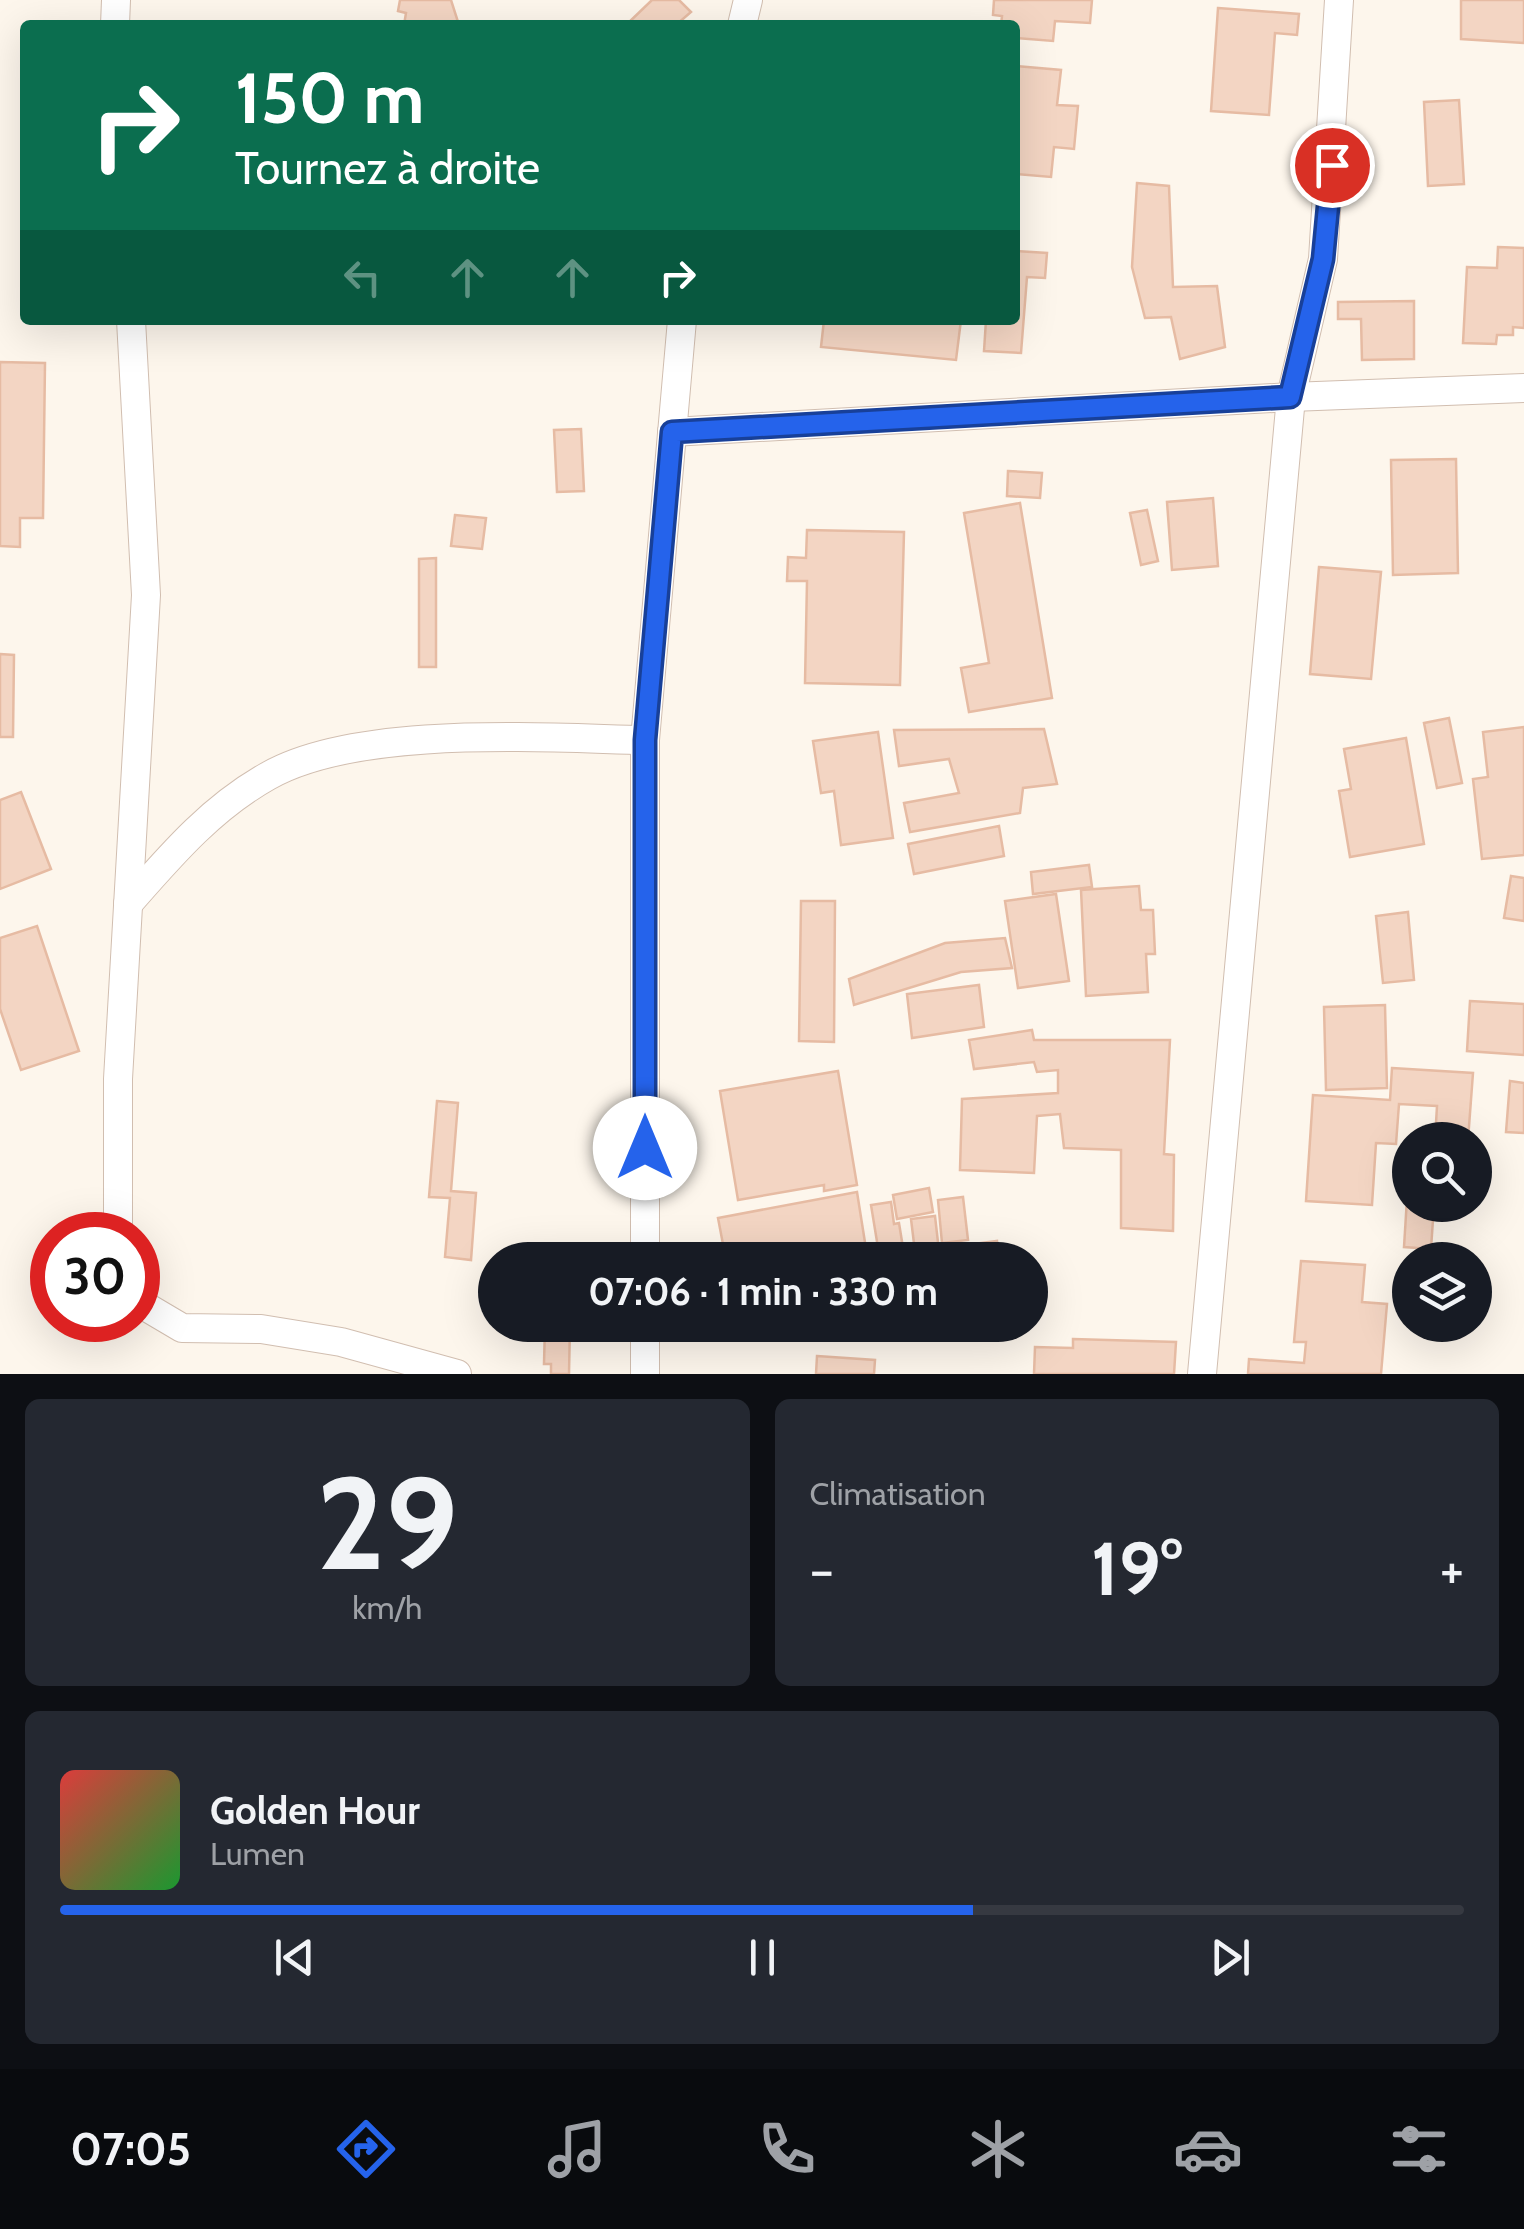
<!DOCTYPE html>
<html lang="fr">
<meta charset="utf-8">
<style>
:root{--surface:#171b24;--page:#242831;--text:#f1f3f6;--muted:#9ea1a6;--line:#363941;--accent:#2563eb}
body{margin:0;font-family:Cabin,sans-serif;background:var(--page);color:var(--text);height:100vh;display:flex;flex-direction:column;font-size:38px;white-space:nowrap}
*{box-sizing:border-box;margin:0}
p{font-size:32px;color:var(--muted)}
.icon{flex:none;width:55px;height:55px;fill:none;stroke:currentColor;stroke-width:2;stroke-linecap:round;stroke-linejoin:round}
.map{position:relative;height:1374px;overflow:hidden}
.side{display:flex;flex-direction:column;gap:25px;padding:25px;background:#0d0f14;flex:1}
.side>*{flex:none}
.banner{position:absolute;left:20px;top:20px;width:1000px;height:305px;border-radius:10px;box-shadow:0 10px 40px #0002;background:#0b6e4f;color:#fff;overflow:hidden}
.fabs{position:absolute;left:1392px;top:1122px;display:grid;gap:20px}
.fabs a{display:grid;place-items:center;width:100px;height:100px;border-radius:50%;background:var(--surface);box-shadow:0 10px 40px #0002;font-size:50px}
.speed{position:absolute;left:30px;top:1212px;display:flex;gap:20px;font-size:50px;font-weight:700;text-align:center}
.speed>*{display:grid;place-content:center;width:130px;height:130px;border-radius:50%;background:var(--surface);box-shadow:0 10px 40px #0002;line-height:1}
.speed .limit{border:15px solid #d22;background:#fff;color:#111}
.pin{position:absolute;display:grid;place-items:center;width:85px;height:85px;color:#fff;margin:-42px;border:5px solid #fff;border-radius:50%;box-shadow:0 2px 10px #0007}
.me{position:absolute;width:110px;margin:-55px;rotate:0deg;stroke-linejoin:round;filter:drop-shadow(0 0 8px #0008)}
.turn{display:flex;align-items:center;gap:35px;height:210px;padding:0 50px;font-size:45px}
.turn .icon{width:130px;height:130px;stroke-width:2.5}
.turn b{display:block;font-size:70px;line-height:85px}
.lanes{display:flex;align-items:center;height:95px;padding:0 50px;background:#0003;justify-content:center;gap:50px;direction:ltr}
.lanes .off{opacity:.35}
.big{font-size:75px;font-weight:800;line-height:1.1}
.side .widget{flex:1;display:flex;flex-direction:column;justify-content:center;gap:15px;min-width:0;padding:0 35px;border-radius:15px;background:var(--page)}
.side .dial{align-items:center;gap:0}
.dial b{font-size:130px;line-height:1}
.song{display:flex;align-items:center;gap:30px}
.cover{width:120px;height:120px;border-radius:15px;background:linear-gradient(135deg,hsl(0 70% 55%),hsl(130 70% 35%))}
.played{height:10px;border-radius:5px;background:linear-gradient(90deg,var(--accent) 65%,var(--line) 65%)}
.keys{display:flex;justify-content:space-around;direction:ltr}
.heat{display:flex;justify-content:space-between;align-items:center;font-size:55px;direction:ltr}
.side .tiles{flex:1;display:grid;gap:25px;grid-template-columns:1fr 1fr}
.widget:last-child{grid-column:span 2}
.trip{position:absolute;left:478px;top:1242px;width:570px;height:100px;border-radius:50px;background:var(--surface);box-shadow:0 10px 40px #0002;font-weight:800;line-height:100px;text-align:center}
.tab-bar{display:flex;height:160px;justify-content:space-around;align-items:center;background:#090b0e;color:var(--muted)}
.tab-bar .icon{width:70px;height:70px}
.tab-bar .active{color:var(--accent)}
.tab-bar b{font-size:45px;color:var(--text)}
.map>svg:first-child{display:block}
</style>
<div class="map">
<svg width="1524" height="1374" viewBox="0 0 1524 1374">
<rect width="100%" height="100%" fill="#fdf6ec"/>
<g fill="#f3d5c3" stroke="#e6bba3" stroke-width="2.5">
<polygon points="400,0 451,0 459,25 404,25 406,13 398,11"/>
<polygon points="652,0 679,0 691,12 676,25 626,25"/>
<polygon points="994,0 1092,0 1090,23 1055,21 1053,41 1015,38 1015,25 1001,25 1002,16 993,15"/>
<polygon points="1461,0 1524,0 1524,43 1461,39"/>
<polygon points="1218,8 1299,14 1297,35 1275,33 1269,115 1211,111"/>
<polygon points="1015,66 1061,70 1057,105 1078,106 1074,149 1054,147 1051,177 1015,174"/>
<polygon points="1459,100 1464,184 1428,186 1424,102"/>
<polygon points="1137,183 1169,186 1173,287 1217,286 1225,347 1180,359 1171,317 1145,318 1132,267"/>
<polygon points="1498,247 1524,248 1524,328 1513,327 1513,335 1497,335 1496,344 1463,343 1467,267 1497,268"/>
<polygon points="1015,251 1047,253 1045,278 1027,277 1021,353 984,351 986,320 1015,320"/>
<polygon points="1414,301 1414,359 1362,360 1361,319 1338,319 1338,302"/>
<polygon points="824,320 961,320 956,360 821,347"/>
<polygon points="0,362 45,363 43,518 20,518 20,547 0,546"/>
<polygon points="581,429 584,491 557,492 554,430"/>
<polygon points="1456,459 1458,573 1393,575 1391,460"/>
<polygon points="1008,471 1042,473 1040,498 1007,496"/>
<polygon points="1213,498 1218,566 1172,570 1167,502"/>
<polygon points="1020,503 1052,698 969,712 961,668 989,663 964,513"/>
<polygon points="1147,510 1158,561 1141,565 1130,513"/>
<polygon points="455,515 486,518 482,549 451,546"/>
<polygon points="807,530 904,532 900,685 805,683 807,581 787,581 788,557 806,558"/>
<polygon points="436,558 436,667 419,667 419,559"/>
<polygon points="1319,567 1381,572 1371,679 1310,674"/>
<polygon points="0,654 14,655 13,737 0,737"/>
<polygon points="1449,718 1462,783 1437,788 1424,723"/>
<polygon points="1524,727 1524,855 1482,859 1473,779 1488,777 1483,732"/>
<polygon points="1044,729 1057,784 1023,788 1020,813 910,832 904,803 959,793 949,759 899,766 894,730"/>
<polygon points="878,732 893,838 841,845 834,791 821,793 813,741"/>
<polygon points="1406,738 1424,844 1350,857 1339,791 1351,789 1344,749"/>
<polygon points="21,792 51,869 0,889 0,800"/>
<polygon points="999,826 1004,856 914,874 908,844"/>
<polygon points="1089,865 1092,887 1033,894 1031,872"/>
<polygon points="1511,876 1524,878 1524,921 1504,918"/>
<polygon points="1139,886 1141,910 1153,910 1155,954 1146,954 1148,992 1086,996 1081,890"/>
<polygon points="1056,894 1069,981 1018,988 1005,901"/>
<polygon points="801,901 835,901 834,1042 799,1041"/>
<polygon points="1408,912 1414,980 1383,983 1376,916"/>
<polygon points="37,926 79,1051 21,1070 0,1009 0,938"/>
<polygon points="1005,938 1012,968 961,972 854,1005 849,979 945,943"/>
<polygon points="979,985 984,1027 912,1038 907,994"/>
<polygon points="1470,1001 1524,1004 1524,1055 1467,1051"/>
<polygon points="1385,1005 1387,1088 1326,1090 1324,1007"/>
<polygon points="1032,1030 1034,1040 1170,1040 1164,1154 1174,1155 1173,1231 1121,1228 1121,1150 1064,1148 1060,1114 1037,1116 1034,1173 960,1170 962,1099 1058,1093 1058,1070 1037,1072 1034,1062 974,1069 969,1040"/>
<polygon points="1392,1068 1473,1073 1468,1140 1435,1140 1437,1106 1399,1104 1396,1144 1376,1143 1372,1205 1306,1201 1313,1095 1390,1100"/>
<polygon points="838,1071 857,1185 824,1191 824,1185 738,1200 720,1091"/>
<polygon points="1510,1081 1524,1083 1524,1133 1506,1132"/>
<polygon points="437,1101 458,1103 451,1191 476,1193 471,1260 445,1257 450,1198 429,1197"/>
<polygon points="1410,1150 1410,1205 1434,1205 1431,1249 1404,1247"/>
<polygon points="929,1188 933,1212 897,1219 893,1195"/>
<polygon points="857,1192 867,1255 838,1260 726,1260 718,1218"/>
<polygon points="963,1197 968,1240 942,1243 938,1200"/>
<polygon points="891,1202 894,1224 899,1223 905,1260 880,1260 871,1205"/>
<polygon points="935,1216 940,1260 916,1260 911,1219"/>
<polygon points="997,1241 999,1260 945,1260 943,1248"/>
<polygon points="1301,1261 1365,1265 1362,1302 1387,1304 1381,1374 1248,1374 1249,1359 1304,1363 1306,1342 1294,1342"/>
<polygon points="545,1325 570,1325 569,1374 551,1374 551,1364 544,1364"/>
<polygon points="860,1325 939,1325 939,1336 861,1337"/>
<polygon points="1073,1339 1176,1342 1174,1374 1034,1374 1035,1347 1073,1348"/>
<polygon points="817,1356 875,1360 874,1374 816,1374"/>
</g>
<g fill="none" stroke-linecap="round" stroke-linejoin="round">
<g stroke="#d1beb0" stroke-width="30">
<g id="minor">
<polyline points="115,25 116,0"/>
<polyline points="742,25 748,0"/>
<polyline points="672,432 1291,397 1524,388"/>
<path d="M 128,904 C 171,855 211,808 268,776 C 358,725 542,738 645,740"/>
<polyline points="118,1235 118,1079 146,595 131,320"/>
<polyline points="645,1260 645,740 682,320"/>
<polyline points="138,1302 182,1328 261,1329 341,1342 457,1374"/>
<polyline points="645,1325 645,1374"/>
<polyline points="1202,1374 1291,397 1323,259 1339,0"/>
</g>
</g>
<use href="#minor" stroke="#fff" stroke-width="28"/>
</g>
<g fill="none" stroke-linecap="round" stroke-linejoin="round">
<g stroke="#184099" stroke-width="25">
<polyline id="route" points="645,1148 645,740 672,432 1290,397 1323,259 1332,165"/>
</g>
<use href="#route" stroke="#2563eb" stroke-width="18"/>
</g>
</svg>
<div class="fabs">
<a><svg class="icon" aria-label="search" viewBox="0 0 24 24"><circle cx="10" cy="10" r="6"/><path d="M15 15l6 6"/></svg></a>
<a><svg class="icon" aria-label="layers" viewBox="0 0 24 24"><path d="M12 4l9 5-9 5-9-5zM3 14l9 5 9-5"/></svg></a>
</div>
<div class="speed"><div class="limit">30</div></div>
<div class="pin" style="left:1332px;top:165px;background:#d93025"><svg class="icon" aria-label="arrive" viewBox="0 0 24 24"><path d="M6 21V4h12l-3 4 3 4H6"/></svg></div>
<svg class="me" style="left:645px;top:1148px" viewBox="-20 -20 40 40"><circle r="19" fill="#fff"/><path d="M0-13L10 11 0 6-10 11z" fill="#2563eb"/></svg>
<div class="trip">07:06 · 1 min · 330 m</div>
<div class="banner">
<div class="turn"><svg class="icon" aria-label="right" viewBox="0 0 24 24"><path d="M7 20v-9h11M14 6l5 5-5 5"/></svg><div><b>150 m</b>Tournez à droite</div></div>
<div class="lanes"><svg class="icon off" aria-label="left" viewBox="0 0 24 24"><path d="M17 20v-9H6M10 6l-5 5 5 5"/></svg><svg class="icon off" aria-label="ahead" viewBox="0 0 24 24"><path d="M12 20V5M6 11l6-6 6 6"/></svg><svg class="icon off" aria-label="ahead" viewBox="0 0 24 24"><path d="M12 20V5M6 11l6-6 6 6"/></svg><svg class="icon" aria-label="right" viewBox="0 0 24 24"><path d="M7 20v-9h11M14 6l5 5-5 5"/></svg></div>
</div>
</div>
<section class="side">
<div class="tiles">
<div class="widget dial"><b>29</b><p>km/h</p></div>
<div class="widget"><p>Climatisation</p>
<div class="heat"><a>−</a><b class="big">19°</b><a>+</a></div>
</div>
<div class="widget">
<div class="song"><i class="cover"></i><div><b>Golden Hour</b><p>Lumen</p></div></div>
<div class="played"></div>
<div class="keys"><svg class="icon" aria-label="previous" viewBox="0 0 24 24"><path d="M18 5L8 12l10 7zM5 5v14"/></svg><svg class="icon" aria-label="pause" viewBox="0 0 24 24"><path d="M8 5v14M16 5v14"/></svg><svg class="icon" aria-label="next" viewBox="0 0 24 24"><path d="M6 5l10 7-10 7zM19 5v14"/></svg></div>
</div>
</div>
</section>
<nav class="tab-bar">
<b>07:05</b>
<svg class="icon active" aria-label="directions" viewBox="0 0 24 24"><path d="M12 3l9 9-9 9-9-9zM9 14v-3h6M13 9l2 2-2 2"/></svg>
<svg class="icon" aria-label="music" viewBox="0 0 24 24"><path d="M9 18V5l10-2v13"/><circle cx="6" cy="18" r="3"/><circle cx="16" cy="16" r="3"/></svg>
<svg class="icon" aria-label="phone" viewBox="0 0 24 24"><path d="M5 4h4l2 5-3 2q2 4 5 5l2-3 5 2v4C11 20 4 13 5 4z"/></svg>
<svg class="icon" aria-label="climate" viewBox="0 0 24 24"><path d="M12 3v18M4 7l16 10M4 17L20 7"/></svg>
<svg class="icon" aria-label="car" viewBox="0 0 24 24"><path d="M5 17H2v-5l4-1 3-4h7l3 4 3 1v5h-3M9 17h6M6 11h13"/><circle cx="7" cy="17" r="2"/><circle cx="17" cy="17" r="2"/></svg>
<svg class="icon" aria-label="filters" viewBox="0 0 24 24"><path d="M4 7h16M4 17h16"/><circle cx="9" cy="7" r="2"/><circle cx="15" cy="17" r="2"/></svg>
</nav>
